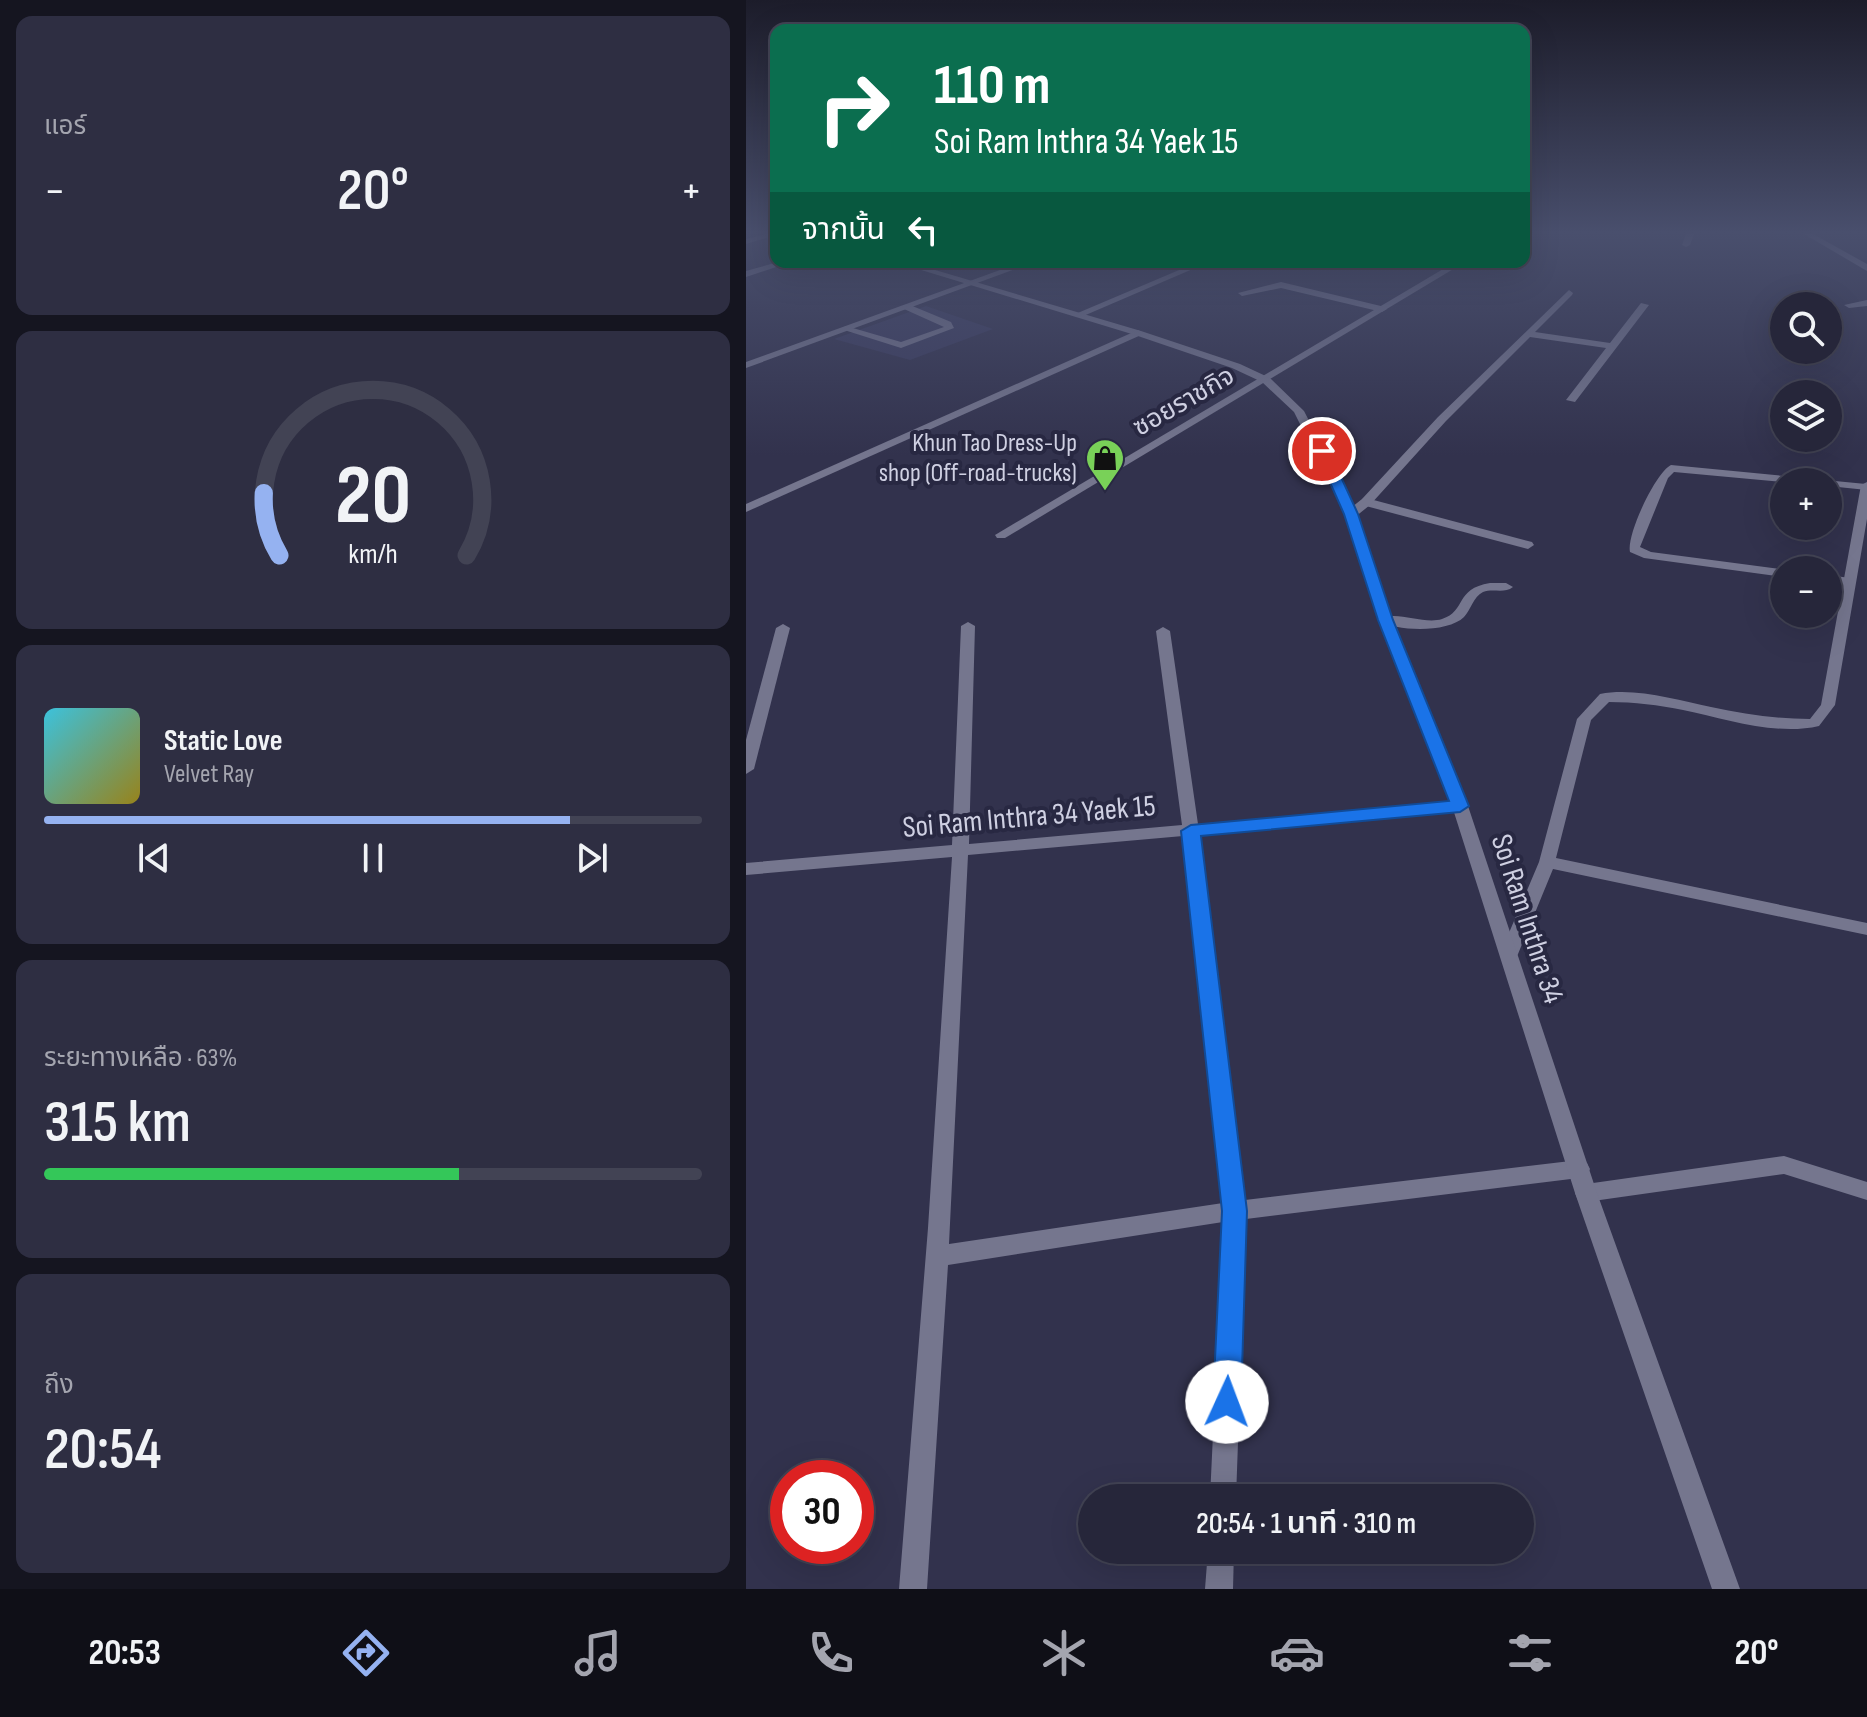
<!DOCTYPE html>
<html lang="th">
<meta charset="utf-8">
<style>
:root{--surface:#26263a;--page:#2e2e42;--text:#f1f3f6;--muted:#a4a5af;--line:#424354;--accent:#95b2f1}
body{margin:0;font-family:"Sofia Sans Condensed","Noto Sans Thai",sans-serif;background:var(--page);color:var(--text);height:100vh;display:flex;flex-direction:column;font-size:30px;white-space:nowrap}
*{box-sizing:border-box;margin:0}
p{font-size:26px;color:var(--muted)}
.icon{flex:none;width:44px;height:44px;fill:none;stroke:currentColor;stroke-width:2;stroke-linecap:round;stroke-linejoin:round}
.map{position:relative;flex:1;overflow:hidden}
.panel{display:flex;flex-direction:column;gap:16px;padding:16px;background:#151520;width:746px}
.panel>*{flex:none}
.top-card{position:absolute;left:24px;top:24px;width:760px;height:244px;border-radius:16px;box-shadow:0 8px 32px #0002,0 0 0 2px var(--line);background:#0b6e4f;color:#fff;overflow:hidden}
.buttons{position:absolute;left:1024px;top:292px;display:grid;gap:16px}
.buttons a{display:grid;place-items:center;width:72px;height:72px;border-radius:50%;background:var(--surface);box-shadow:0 8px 32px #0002,0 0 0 2px var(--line);font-size:40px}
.speed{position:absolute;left:24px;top:1460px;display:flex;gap:16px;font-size:40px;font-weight:700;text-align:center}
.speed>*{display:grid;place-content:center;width:104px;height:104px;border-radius:50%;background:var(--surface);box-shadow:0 8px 32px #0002,0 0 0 2px var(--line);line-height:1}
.speed .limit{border:12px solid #d22;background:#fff;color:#111}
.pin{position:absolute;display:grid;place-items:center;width:68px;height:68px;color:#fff;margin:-34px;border:4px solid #fff;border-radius:50%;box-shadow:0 2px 8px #0007}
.me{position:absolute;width:88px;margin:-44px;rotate:2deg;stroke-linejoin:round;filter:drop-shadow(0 0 6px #0008)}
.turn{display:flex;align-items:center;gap:28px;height:168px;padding:0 32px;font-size:36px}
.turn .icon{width:104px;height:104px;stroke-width:2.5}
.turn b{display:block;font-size:56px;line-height:68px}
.then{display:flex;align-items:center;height:76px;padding:0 32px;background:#0003;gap:16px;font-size:30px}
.big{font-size:60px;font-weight:600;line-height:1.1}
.panel .card{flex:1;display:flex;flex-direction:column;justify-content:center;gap:12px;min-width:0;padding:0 28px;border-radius:16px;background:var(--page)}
.panel .dial{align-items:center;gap:0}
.dial svg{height:208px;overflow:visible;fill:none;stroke:var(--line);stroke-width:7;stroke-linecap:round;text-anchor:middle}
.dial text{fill:var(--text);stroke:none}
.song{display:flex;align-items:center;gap:24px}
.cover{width:96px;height:96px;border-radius:12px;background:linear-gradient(135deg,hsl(190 70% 55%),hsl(50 70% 35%))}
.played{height:8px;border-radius:4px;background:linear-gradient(90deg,var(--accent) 80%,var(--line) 80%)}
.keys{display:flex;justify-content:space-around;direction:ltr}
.heat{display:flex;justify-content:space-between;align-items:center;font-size:44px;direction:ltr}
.charge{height:12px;border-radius:6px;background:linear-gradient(90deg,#34c759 63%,var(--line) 0)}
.trip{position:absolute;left:332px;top:1484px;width:456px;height:80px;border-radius:40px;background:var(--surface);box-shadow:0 8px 32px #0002,0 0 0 2px var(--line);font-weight:600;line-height:80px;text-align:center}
.menu{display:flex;height:128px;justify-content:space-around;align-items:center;background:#0f0f17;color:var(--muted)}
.menu .icon{width:56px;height:56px}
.menu .current{color:var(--accent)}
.menu b{font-size:36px;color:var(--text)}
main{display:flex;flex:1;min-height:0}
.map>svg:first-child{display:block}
</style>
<main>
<section class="panel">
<div class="card"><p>แอร์</p>
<div class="heat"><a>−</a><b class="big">20°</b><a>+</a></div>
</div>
<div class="card dial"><svg viewBox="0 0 100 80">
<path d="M14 69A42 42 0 1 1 86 69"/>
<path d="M14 69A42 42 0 0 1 8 45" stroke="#95b2f1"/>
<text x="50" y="56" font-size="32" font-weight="700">20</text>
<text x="50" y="72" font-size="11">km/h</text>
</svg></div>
<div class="card">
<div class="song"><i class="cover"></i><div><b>Static Love</b><p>Velvet Ray</p></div></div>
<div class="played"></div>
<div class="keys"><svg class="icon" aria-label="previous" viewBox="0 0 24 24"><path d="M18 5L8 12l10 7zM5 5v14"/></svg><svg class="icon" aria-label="pause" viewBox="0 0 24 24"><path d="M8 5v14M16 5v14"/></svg><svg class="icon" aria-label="next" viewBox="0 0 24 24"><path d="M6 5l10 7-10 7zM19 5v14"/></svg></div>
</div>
<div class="card"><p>ระยะทางเหลือ · 63%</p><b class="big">315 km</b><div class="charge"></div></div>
<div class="card"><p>ถึง</p><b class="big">20:54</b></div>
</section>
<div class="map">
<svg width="1121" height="1589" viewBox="0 0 1121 1589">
<rect width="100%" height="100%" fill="#32324d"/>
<polygon fill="#3a3b5d" points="180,306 247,329 164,360 88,339"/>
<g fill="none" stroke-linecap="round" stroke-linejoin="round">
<g fill="#75768e" fill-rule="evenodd">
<polygon points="535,282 639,307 641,309 636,312 535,288 496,296 492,293"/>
<polygon points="158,305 164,305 205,322 208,328 155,348 95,329 100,326 155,342 198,327 158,309"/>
<path d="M 925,465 L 1120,484 L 1121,490 L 1082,486 L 1082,482 L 1038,482 L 928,472 L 922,478 L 894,547 L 905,552 L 1041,570 L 1038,570 L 1038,577 L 898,558 L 884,552 C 880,535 910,472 925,465 Z"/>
<polygon points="620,498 786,542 788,545 782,549 616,505 616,499"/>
<polygon points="1082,575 1104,578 1110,582 1104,586 1082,583"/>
</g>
<g fill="#75768e" fill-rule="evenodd">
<polygon points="20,234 30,235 0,244 0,239"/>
<polygon points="940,234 948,234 944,245 940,247 936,245"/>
<polygon points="1058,234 1067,234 1121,264 1121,271"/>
<polygon points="32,262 45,262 0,277 0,271"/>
<polygon points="188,262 200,262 180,271 173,269"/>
<polygon points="276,262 288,262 0,368 0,362"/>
<polygon points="452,262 463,262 335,317 327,315"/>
<polygon points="709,262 719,262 259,538 251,538 249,535"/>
<polygon points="823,290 827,293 826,295 789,332 864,343 895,303 903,305 829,402 820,400 860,348 784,337 700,421 624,505 609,517 601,517 601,511 616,499 692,417"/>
<polygon points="1121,300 1121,306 1103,308 1098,305"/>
<polygon points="392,330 397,333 395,335 0,512 0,504"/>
<path d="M 1121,482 L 1121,519 L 1089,705 L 1073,726 C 1030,736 980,719 937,710 C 913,705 888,702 863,702 L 845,720 L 810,858 L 1121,923 L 1121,935 L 807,869 L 772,954 L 769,959 L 757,959 L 754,954 L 793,862 L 831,719 L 854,694 C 889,687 931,700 965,707 C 998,714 1030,719 1064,719 L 1075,705 L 1115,485 Z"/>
<path d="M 744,583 L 760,583 L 767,587 C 758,594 747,588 737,592 C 727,597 725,610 718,617 C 702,633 650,632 633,620 C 648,609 677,625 696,619 C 721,611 708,589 744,583 Z"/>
<path d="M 222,622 L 229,626 L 223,844 L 436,825 L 410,631 L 417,627 L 424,631 L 452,824 L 714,801 L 722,806 L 714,811 L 454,834 L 499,1200 L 833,1160 L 841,1163 L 844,1169 L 841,1175 L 833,1178 L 500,1219 L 490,1498 L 464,1498 L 477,1222 L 202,1265 L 181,1589 L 153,1589 L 182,1228 L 206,857 L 0,875 L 0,863 L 206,845 L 215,626 ZM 437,836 L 477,1203 L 203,1244 L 222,855 Z"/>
<polygon points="37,624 44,628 8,769 0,774 0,740 30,628"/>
<polygon points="1038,1156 1121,1182 1121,1200 1038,1174 840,1202 832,1200 829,1193 832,1186 840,1184"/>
<polygon points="462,1550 488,1550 487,1589 459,1589"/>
</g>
<polygon fill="#75768e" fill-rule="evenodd" points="149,262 162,262 395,331 494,364 524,378 558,411 611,514 647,620 722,806 851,1193 994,1589 966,1589 829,1193 706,806 633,620 599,514 548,412 516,382 486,368 389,335"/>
</g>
<linearGradient id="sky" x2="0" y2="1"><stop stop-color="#1c1c2a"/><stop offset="0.51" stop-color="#494f6d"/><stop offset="1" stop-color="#494f6d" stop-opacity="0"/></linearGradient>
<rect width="1121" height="456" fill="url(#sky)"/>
<polygon fill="#1a73e8" stroke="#114b97" stroke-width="2" points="576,447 583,451 612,514 647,620 723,806 714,812 455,836 501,1211 495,1402 491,1412 481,1416 471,1412 467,1402 476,1211 435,831 445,825 703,801 632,620 598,514 570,451"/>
<defs>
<g id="shop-pin" transform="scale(2)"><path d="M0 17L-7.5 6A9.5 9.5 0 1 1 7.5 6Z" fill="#79d158" stroke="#282842"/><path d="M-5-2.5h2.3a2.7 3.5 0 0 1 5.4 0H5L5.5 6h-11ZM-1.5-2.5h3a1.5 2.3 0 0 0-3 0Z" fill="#111"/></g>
</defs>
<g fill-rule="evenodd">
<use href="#shop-pin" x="359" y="458"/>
</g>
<g text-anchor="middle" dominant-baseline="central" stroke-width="8" stroke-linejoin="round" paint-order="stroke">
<g font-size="26" fill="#cfd0e2" stroke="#282842">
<text transform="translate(438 402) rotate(-30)">ซอยราชกิจ</text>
</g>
<g font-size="26" fill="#cfd0e2" stroke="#282842" text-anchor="end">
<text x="331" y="443">Khun Tao Dress-Up<tspan x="331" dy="30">shop (Off-road-trucks)</tspan></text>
</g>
<g font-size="30" fill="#cfd0e2" stroke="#282842">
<text transform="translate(283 817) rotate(-5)">Soi Ram Inthra 34 Yaek 15</text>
<text transform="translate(781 919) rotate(72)">Soi Ram Inthra 34</text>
</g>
</g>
</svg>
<div class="buttons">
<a><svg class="icon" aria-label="search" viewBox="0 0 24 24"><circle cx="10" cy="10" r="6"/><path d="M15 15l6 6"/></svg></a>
<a><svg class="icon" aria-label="layers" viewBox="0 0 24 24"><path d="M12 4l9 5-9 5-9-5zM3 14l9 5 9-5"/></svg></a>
<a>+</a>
<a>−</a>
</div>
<div class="speed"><div class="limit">30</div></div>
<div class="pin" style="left:576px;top:451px;background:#d93025"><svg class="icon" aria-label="arrive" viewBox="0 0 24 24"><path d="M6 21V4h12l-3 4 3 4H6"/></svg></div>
<svg class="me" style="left:481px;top:1402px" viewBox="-20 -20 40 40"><circle r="19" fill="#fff"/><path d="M0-13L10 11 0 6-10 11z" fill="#1a73e8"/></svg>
<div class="trip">20:54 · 1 นาที · 310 m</div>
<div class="top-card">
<div class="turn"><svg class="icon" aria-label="right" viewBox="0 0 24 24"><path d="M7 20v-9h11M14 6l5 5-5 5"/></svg><div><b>110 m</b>Soi Ram Inthra 34 Yaek 15</div></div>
<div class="then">จากนั้น<svg class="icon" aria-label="left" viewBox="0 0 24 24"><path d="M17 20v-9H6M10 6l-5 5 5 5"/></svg></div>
</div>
</div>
</main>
<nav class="menu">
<b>20:53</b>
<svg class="icon current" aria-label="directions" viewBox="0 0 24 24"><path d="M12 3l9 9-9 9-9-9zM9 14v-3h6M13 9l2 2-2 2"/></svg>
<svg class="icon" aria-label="music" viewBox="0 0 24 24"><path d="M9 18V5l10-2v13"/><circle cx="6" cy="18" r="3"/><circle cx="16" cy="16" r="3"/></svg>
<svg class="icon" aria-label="phone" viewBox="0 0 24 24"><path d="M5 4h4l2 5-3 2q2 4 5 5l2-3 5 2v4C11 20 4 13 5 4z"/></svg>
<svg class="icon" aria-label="climate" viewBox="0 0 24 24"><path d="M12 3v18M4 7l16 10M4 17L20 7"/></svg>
<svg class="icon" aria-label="car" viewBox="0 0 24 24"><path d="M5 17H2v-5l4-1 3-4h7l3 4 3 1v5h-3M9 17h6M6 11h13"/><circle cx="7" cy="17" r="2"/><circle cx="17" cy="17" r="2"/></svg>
<svg class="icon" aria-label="filters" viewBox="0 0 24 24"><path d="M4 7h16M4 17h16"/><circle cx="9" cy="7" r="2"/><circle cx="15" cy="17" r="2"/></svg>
<b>20°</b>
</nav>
